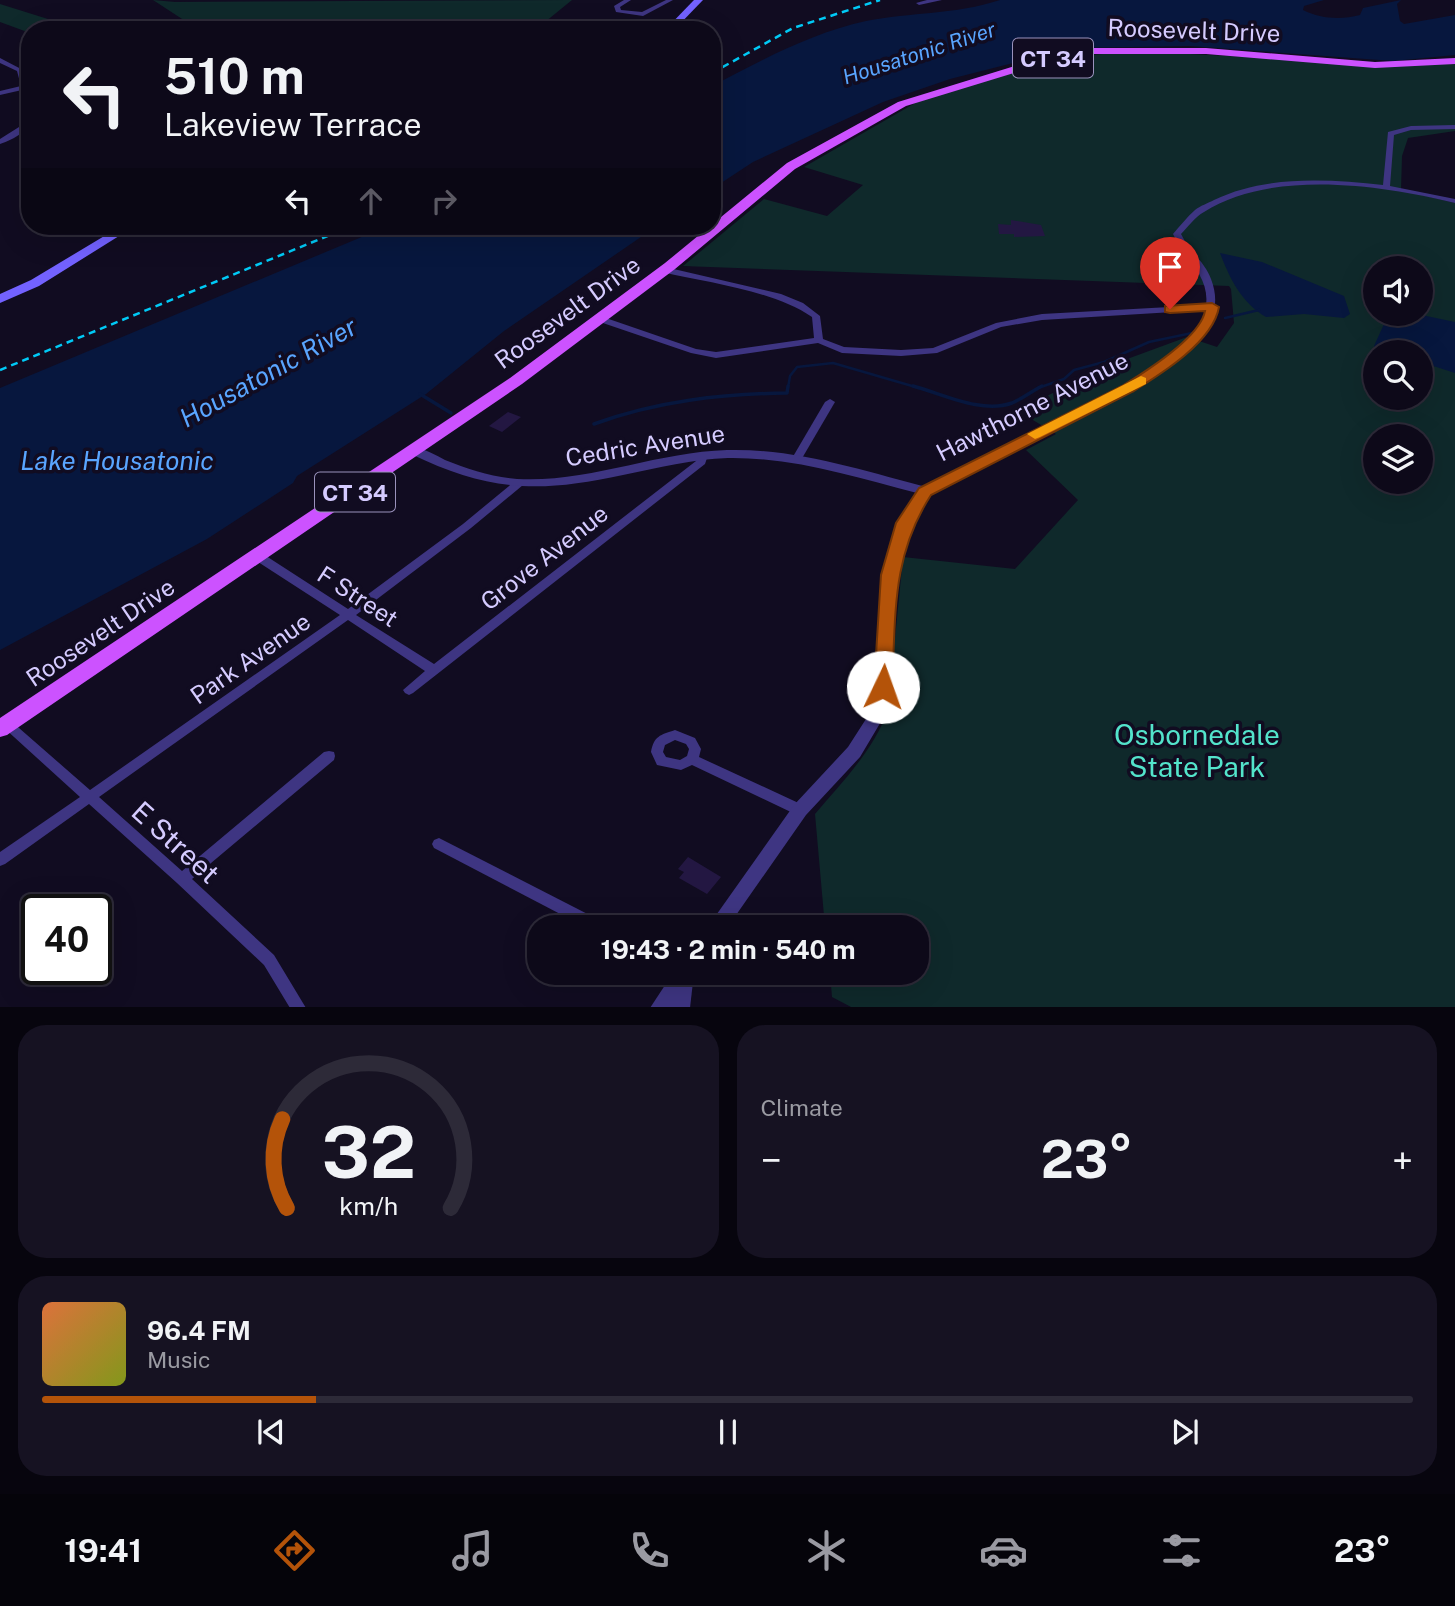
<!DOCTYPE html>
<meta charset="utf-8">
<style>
:root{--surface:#0d0919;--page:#161222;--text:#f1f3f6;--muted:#9a9aa2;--line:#2d2a38;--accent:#b45309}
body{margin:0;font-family:"Public Sans",sans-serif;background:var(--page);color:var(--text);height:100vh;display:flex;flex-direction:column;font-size:26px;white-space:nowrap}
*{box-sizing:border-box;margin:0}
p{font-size:23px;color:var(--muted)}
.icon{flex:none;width:38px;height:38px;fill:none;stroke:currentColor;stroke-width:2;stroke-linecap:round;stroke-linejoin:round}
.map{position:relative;height:1007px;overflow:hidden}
.side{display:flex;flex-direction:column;gap:18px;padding:18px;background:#07050e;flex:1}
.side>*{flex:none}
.banner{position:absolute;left:21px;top:21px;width:700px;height:214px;border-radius:28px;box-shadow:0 7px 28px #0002,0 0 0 2px var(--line);background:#0d0919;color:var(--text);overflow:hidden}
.fabs{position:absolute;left:1363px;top:256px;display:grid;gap:14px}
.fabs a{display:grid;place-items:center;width:70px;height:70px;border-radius:50%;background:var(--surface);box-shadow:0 7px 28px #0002,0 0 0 2px var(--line);font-size:35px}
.speed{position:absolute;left:21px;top:894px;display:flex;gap:14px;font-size:35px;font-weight:700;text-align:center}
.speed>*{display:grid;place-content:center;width:91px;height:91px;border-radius:50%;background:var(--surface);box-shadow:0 7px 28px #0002,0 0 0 2px var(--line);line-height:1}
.speed .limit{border:4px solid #111;border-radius:10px;background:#fff;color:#111}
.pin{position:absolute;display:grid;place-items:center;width:60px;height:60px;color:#fff;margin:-72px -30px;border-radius:50% 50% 50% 0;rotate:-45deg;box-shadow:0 0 7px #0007}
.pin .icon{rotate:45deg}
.me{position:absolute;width:77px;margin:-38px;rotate:3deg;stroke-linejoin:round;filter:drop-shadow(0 0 5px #0008)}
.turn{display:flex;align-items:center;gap:24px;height:147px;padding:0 28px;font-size:32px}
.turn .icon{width:91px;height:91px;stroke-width:2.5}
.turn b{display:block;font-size:49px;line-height:60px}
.lanes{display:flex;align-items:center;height:66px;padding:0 28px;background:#0003;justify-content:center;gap:35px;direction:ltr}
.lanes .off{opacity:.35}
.big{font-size:52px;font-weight:700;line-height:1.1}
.side .tile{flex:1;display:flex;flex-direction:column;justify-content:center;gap:10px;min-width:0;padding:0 24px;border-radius:28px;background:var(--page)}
.side .dial{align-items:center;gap:0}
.dial svg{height:182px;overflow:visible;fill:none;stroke:var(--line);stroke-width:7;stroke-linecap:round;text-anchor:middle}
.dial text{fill:var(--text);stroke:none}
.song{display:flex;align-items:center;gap:21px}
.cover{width:84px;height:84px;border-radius:10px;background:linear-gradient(135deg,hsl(20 70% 55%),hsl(70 70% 35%))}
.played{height:7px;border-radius:4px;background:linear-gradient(90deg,var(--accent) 20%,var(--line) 20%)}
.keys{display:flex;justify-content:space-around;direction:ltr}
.heat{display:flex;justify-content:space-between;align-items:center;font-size:38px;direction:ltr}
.side .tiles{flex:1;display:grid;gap:18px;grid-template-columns:1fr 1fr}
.tile:last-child{grid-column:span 2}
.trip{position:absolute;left:527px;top:915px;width:402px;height:70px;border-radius:28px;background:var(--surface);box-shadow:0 7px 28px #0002,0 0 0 2px var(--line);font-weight:700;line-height:70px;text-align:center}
.tabs{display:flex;height:112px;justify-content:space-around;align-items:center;background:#05040a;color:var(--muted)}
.tabs .icon{width:49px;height:49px}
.tabs .selected{color:var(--accent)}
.tabs b{font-size:32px;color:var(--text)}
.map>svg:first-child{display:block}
</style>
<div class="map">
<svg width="1455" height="1008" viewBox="0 0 1455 1008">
<rect width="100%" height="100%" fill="#110c21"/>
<g fill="#0f292b" fill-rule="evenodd">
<polygon points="153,0 175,2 572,0 545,22 558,30 199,30"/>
<polygon points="0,4 83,30 30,30 30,33 0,22"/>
<path d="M 1137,51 L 1406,66 L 1455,63 L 1455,131 L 1408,138 L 1402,156 L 1401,190 L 1455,203 L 1455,1007 L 853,1008 L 832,997 L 830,973 L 917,973 L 917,928 L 825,927 L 815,814 C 842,782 874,750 888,710 L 903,557 L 1015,569 L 1078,500 L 1026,450 L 1056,434 L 1013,408 L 1041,399 L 1100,369 L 1187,337 L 1217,347 L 1234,323 L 1231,289 L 1229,286 L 683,266 L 764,199 L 827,216 L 863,185 L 804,167 L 917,102 L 1033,66 L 1091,55 ZM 1376,268 L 1421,268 L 1421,313 L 1376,313 ZM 1376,352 L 1421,352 L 1421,397 L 1376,397 ZM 1376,436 L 1421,436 L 1421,481 L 1376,481 Z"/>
</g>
<g fill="#07173e">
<path d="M 1000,0 L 1324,0 L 1304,6 L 1303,10 C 1321,19 1341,20 1360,15 L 1363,8 L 1401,0 L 1397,4 L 1400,21 L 1404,24 L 1455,15 L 1455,55 L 1393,61 L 1190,46 L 1073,48 L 950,79 L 883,102 L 753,162 L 712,189 L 712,86 C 762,60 811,33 866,21 C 911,12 955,15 1000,0 Z"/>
<polygon points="388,226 657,226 504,331 426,394 297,476 293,483 207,539 0,650 0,388"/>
<path d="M 1220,253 L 1262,262 L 1344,296 L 1350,314 L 1344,318 L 1304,314 L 1266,317 C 1241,302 1230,279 1220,253 Z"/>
<polygon points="1389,313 1412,313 1455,322 1455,373 1421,362 1421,352 1376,352 1374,346"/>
</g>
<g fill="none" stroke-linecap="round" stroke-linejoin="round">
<g stroke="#07173e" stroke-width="2.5">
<polyline points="1225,318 1259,310"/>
<polyline points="788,388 790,376 797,367 833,363 919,388"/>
<polyline points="1038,388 1064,379 1074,370 1104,362 1149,342 1192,333"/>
</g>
<g stroke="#07173e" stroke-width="3.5">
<path d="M 913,386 C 943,394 982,414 1012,403 C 1022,399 1032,391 1042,386"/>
<polyline points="420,394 451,413"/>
<path d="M 594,424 C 657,401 721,394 787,393 L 788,386"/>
</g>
</g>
<g fill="#231742">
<polygon points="1011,220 1041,225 1045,236 1014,237 1014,234 999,234 998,224 1011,225"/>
<polygon points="508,412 521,417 502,432 489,426"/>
<polygon points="688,857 721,877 707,894 679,878 684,872 678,869"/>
</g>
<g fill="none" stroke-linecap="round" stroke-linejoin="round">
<g fill="#3e3582" fill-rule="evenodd">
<polygon points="624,0 631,0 620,7 621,10 642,12 666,0 673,0 643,16 616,12 614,6"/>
<polygon points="927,0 942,0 919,5 916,3"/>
<polygon points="0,58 23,70 27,85 30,86 28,89 30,109 27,107 22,90 0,95 0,91 21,86 17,71 0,63"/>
<path d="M 30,113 C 30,131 15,139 0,144 L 0,139 L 19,127 L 28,114 Z"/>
<path d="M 1455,125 L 1455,129 L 1411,130 L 1394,135 L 1390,186 L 1455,199 L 1455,203 C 1381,185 1272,169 1204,212 C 1195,217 1188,227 1181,234 C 1189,251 1205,262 1211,279 C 1232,332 1169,367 1130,391 L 925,494 L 920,491 L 921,489 L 1124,387 C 1152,370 1198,345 1206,310 L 1042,320 L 1001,327 L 937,353 L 901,356 L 842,353 L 818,343 L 716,358 L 691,353 L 597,321 L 596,319 L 600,316 L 603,317 L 696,349 L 716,352 L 814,338 L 812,317 C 772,290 709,283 662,272 L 661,270 L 665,267 L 781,294 L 803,303 L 820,316 L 823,339 L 844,347 L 901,350 L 933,348 L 996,323 L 1042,314 L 1206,305 C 1210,276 1184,258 1173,234 C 1180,226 1187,217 1195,210 C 1200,206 1208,203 1214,200 C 1265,175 1328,179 1383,185 L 1388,132 L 1411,126 Z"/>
<polygon points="830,399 835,402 801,460 796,463 792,462 791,460 825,402"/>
<polygon points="703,452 708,455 705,464 413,693 409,695 405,693 403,690 425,671 348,620 99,797 182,871 324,752 329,751 334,752 335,756 334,760 192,879 274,955 306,1008 290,1008 264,965 177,883 89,804 5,864 0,866 0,852 80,797 3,727 1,724 3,721 7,719 11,721 90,790 340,615 255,560 254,557 255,554 263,554 348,609 463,524 515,481 523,481 524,483 523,485 471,528 356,615 434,664 696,461 699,453"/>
<path d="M 675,730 L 695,738 L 701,749 L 699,757 L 805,806 L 807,810 L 805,814 L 800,815 L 795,814 L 692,765 L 681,770 L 657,765 L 651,752 C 654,736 660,735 675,730 ZM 675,740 L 686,744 L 689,749 L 687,756 L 680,760 L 666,757 L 663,752 L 665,745 Z"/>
<polygon points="439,838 607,924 609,928 587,928 434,848 432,844 434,840"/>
</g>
<g fill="#3e3582" fill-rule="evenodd">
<path d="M 416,447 C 426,450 436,455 445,460 C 468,469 492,477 517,479 C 588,483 656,452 727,450 C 796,448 864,471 930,488 L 932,491 L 911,523 L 897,575 L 891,687 L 882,720 L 860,757 L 806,815 L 727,928 L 707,928 L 794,805 L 848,747 L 866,719 L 875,687 L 883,575 L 897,523 L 917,493 C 855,477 793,457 728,458 C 693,459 658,468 623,475 C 540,493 489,492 411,454 L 409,451 L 411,448 Z"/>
<polygon points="673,973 694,973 690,1008 650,1008"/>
</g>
<g fill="#7362ff" fill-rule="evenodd">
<polygon points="694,0 703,0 674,30 665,30"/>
<polygon points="121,226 135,226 39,286 0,303 0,294 31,280"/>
</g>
<polygon fill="#cc52ff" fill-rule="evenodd" points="1093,48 1206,48 1375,62 1455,58 1455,64 1375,68 1206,54 1093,54 1043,64 906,106 795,169 675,269 522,384 7,735 0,737 0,718 510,378 665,263 787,163 898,102 1037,59"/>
<g stroke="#00caf6" stroke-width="2.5" stroke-dasharray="7 5" stroke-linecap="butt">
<polyline points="712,73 793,28 880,0"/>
<polyline points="0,370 352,226"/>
</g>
</g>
<path fill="#b45309" stroke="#753606" stroke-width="2" d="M 1212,303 L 1219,307 C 1213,342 1161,374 1132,392 L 931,495 C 891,557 896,616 892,687 L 890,692 L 877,692 L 874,687 L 881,575 L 896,523 L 919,488 L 1122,386 C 1145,372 1200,338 1205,311 L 1170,313 L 1165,312 L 1165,306 Z"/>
<polygon fill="#f59e0b" points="1141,376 1146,378 1146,384 1040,437 1035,439 1027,434"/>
<g text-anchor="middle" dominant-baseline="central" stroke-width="7" stroke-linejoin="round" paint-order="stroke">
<g font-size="21" font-style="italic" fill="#59a5ff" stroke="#110c21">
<text transform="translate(919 53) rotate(-18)">Housatonic River</text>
</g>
<g fill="#110c21" stroke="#9a92bc" stroke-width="2">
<rect x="1013" y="38.5" width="80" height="39" rx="5"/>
<rect x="315" y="472.5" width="80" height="39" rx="5"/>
</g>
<g font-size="23" font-weight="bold" fill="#d5cbff">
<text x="1053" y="58">CT 34</text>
<text x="355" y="492">CT 34</text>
</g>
<g font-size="24" fill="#d5cbff" stroke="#110c21">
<text transform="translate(1194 30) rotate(2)">Roosevelt Drive</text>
<text transform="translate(567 312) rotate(-36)">Roosevelt Drive</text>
<text transform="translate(1032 406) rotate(-27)">Hawthorne Avenue</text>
<text transform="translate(645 445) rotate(-9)">Cedric Avenue</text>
<text transform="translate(544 557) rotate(-38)">Grove Avenue</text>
<text transform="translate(358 596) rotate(33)">F Street</text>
<text transform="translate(100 632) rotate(-34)">Roosevelt Drive</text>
<text transform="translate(250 658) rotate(-35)">Park Avenue</text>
</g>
<g font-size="26" font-style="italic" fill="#59a5ff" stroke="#110c21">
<text transform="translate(268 372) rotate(-29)">Housatonic River</text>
<text x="117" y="460">Lake Housatonic</text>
</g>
<g font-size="28" fill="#53e3cb" stroke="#110c21">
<text x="1197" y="734">Osbornedale<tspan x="1197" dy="32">State Park</tspan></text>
</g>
<g font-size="28" fill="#d5cbff" stroke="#110c21">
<text transform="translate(176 842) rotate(42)">E Street</text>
</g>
</g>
</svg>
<div class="fabs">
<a><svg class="icon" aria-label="sound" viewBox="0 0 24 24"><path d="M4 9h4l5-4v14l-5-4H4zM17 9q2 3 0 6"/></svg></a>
<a><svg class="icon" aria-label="search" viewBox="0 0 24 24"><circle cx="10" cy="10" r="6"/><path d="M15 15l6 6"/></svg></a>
<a><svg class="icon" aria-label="layers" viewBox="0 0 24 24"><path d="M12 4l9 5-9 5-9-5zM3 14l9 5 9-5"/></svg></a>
</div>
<div class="speed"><div class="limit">40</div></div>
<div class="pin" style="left:1170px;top:309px;background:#d93025"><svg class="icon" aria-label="arrive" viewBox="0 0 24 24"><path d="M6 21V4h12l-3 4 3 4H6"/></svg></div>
<svg class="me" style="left:883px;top:687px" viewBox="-20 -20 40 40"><circle r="19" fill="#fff"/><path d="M0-13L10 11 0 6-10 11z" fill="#b45309"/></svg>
<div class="trip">19:43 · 2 min · 540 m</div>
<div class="banner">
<div class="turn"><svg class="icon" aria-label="left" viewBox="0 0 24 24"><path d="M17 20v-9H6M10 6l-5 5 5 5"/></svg><div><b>510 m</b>Lakeview Terrace</div></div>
<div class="lanes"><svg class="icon" aria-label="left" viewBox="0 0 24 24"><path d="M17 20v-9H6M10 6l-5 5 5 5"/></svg><svg class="icon off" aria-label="ahead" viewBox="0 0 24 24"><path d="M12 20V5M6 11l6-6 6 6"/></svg><svg class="icon off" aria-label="right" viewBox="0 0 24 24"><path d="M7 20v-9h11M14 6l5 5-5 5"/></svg></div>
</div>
</div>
<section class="side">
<div class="tiles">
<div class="tile dial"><svg viewBox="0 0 100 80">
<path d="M14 69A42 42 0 1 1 86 69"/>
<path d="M14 69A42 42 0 0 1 12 30" stroke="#b45309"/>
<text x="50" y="56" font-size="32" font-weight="700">32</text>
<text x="50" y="72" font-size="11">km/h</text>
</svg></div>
<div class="tile"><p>Climate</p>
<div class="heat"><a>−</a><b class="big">23°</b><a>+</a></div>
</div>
<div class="tile">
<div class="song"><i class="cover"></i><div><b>96.4 FM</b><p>Music</p></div></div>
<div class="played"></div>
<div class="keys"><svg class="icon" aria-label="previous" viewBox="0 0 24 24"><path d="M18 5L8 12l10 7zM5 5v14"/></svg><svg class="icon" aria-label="pause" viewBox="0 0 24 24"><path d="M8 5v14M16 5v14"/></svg><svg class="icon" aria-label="next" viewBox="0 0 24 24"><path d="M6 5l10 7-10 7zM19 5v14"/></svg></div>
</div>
</div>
</section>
<nav class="tabs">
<b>19:41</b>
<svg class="icon selected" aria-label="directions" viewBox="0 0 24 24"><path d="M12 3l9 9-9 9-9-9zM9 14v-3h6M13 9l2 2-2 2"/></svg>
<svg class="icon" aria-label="music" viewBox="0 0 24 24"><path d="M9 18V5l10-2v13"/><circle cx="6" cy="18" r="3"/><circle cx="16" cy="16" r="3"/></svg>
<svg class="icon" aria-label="phone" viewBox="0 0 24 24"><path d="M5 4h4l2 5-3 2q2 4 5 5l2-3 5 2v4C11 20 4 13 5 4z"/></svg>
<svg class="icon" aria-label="climate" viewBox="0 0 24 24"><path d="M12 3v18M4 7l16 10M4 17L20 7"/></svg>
<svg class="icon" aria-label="car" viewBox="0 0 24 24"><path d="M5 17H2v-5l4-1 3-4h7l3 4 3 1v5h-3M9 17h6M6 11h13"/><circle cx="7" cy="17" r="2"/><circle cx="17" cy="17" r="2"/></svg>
<svg class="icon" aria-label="filters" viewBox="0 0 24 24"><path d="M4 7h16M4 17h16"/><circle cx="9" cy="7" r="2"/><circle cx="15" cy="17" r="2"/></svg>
<b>23°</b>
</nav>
